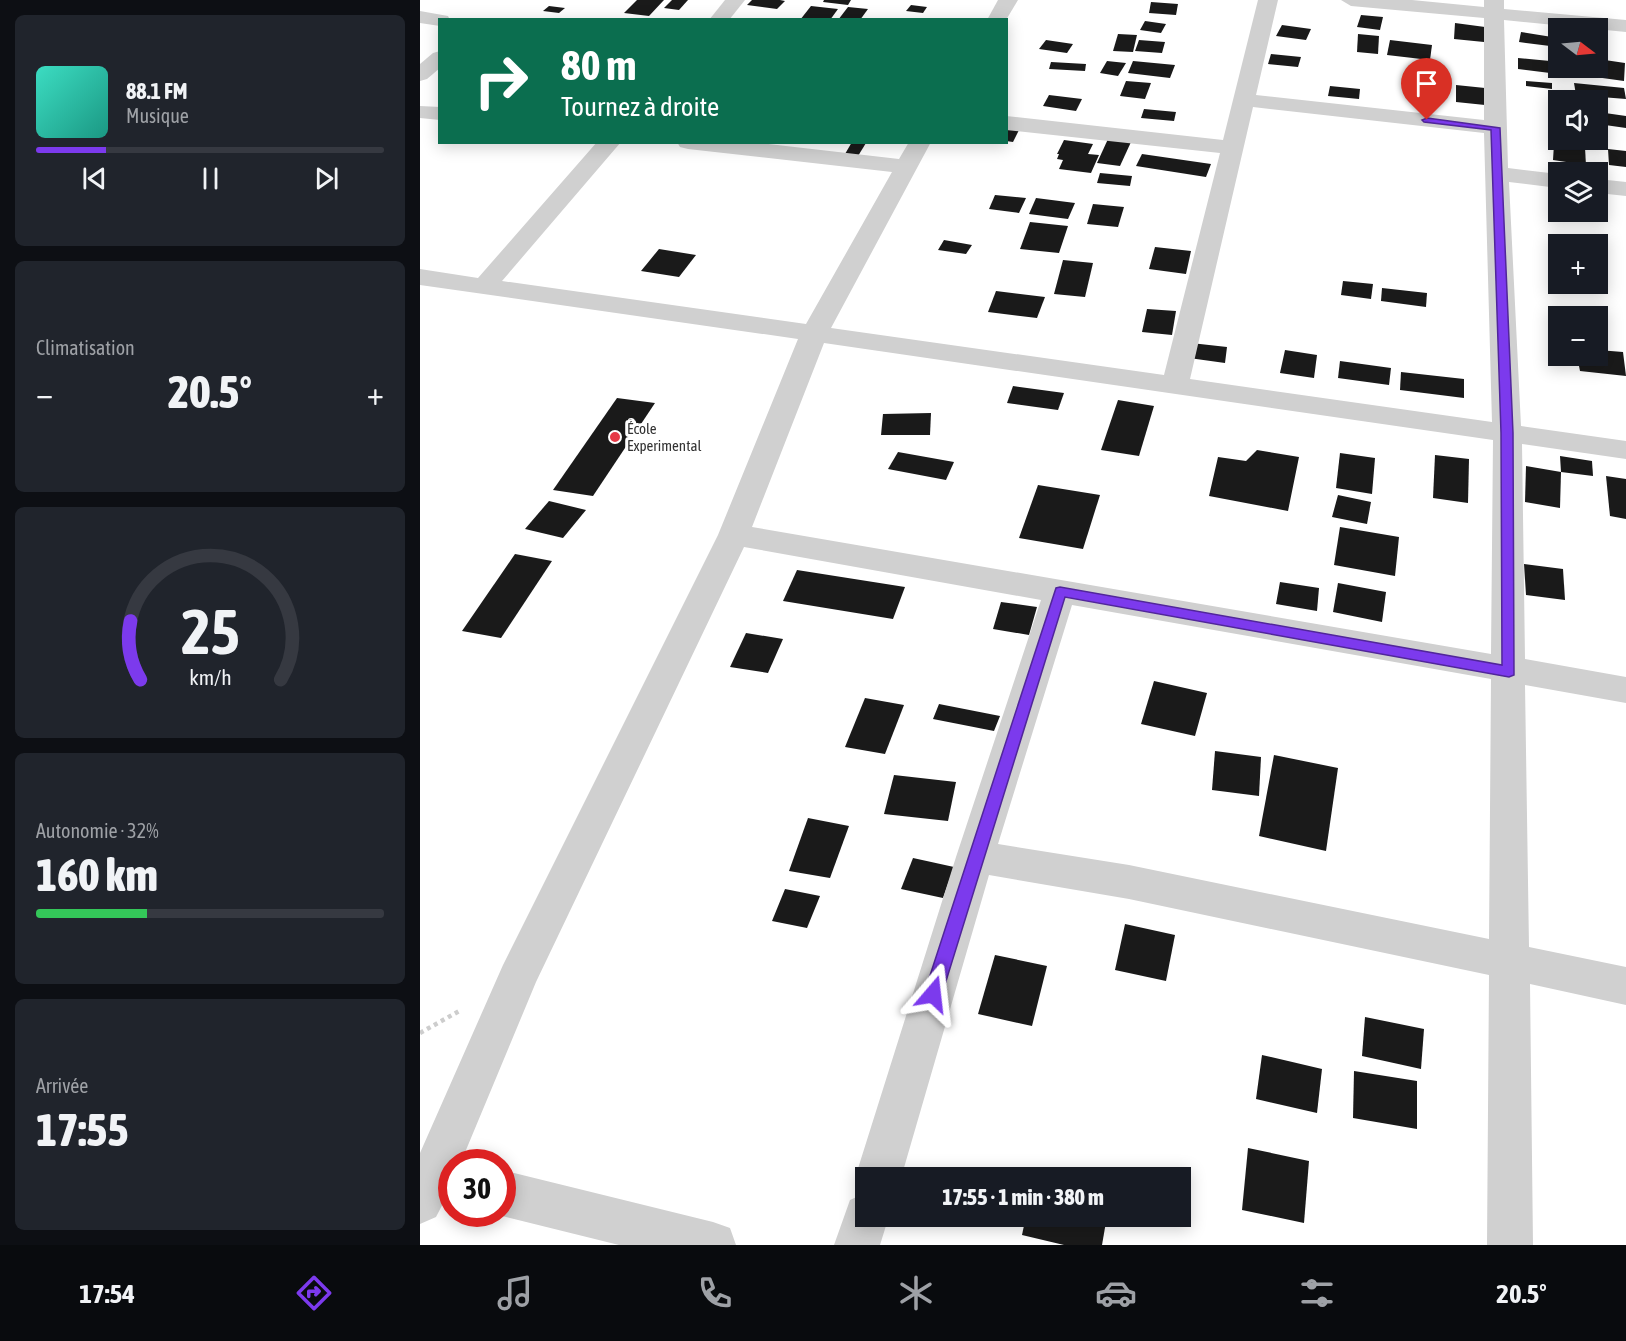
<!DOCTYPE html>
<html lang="fr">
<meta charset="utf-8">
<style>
:root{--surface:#171b24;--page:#20242c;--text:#f1f3f6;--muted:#9ea1a6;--line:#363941;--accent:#7c3aed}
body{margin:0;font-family:"Asap Condensed",sans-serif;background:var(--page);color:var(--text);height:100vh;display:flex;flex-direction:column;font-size:22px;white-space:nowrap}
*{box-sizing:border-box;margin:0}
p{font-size:20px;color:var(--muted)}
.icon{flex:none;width:33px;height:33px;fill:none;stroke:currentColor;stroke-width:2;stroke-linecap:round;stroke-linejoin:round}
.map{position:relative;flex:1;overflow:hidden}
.sheet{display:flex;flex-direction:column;gap:15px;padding:15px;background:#0d0f14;width:420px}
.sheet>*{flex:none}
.guide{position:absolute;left:18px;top:18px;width:570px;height:126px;border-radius:0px;box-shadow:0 3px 15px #0003;background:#0b6e4f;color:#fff;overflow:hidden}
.needle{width:39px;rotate:106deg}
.fabs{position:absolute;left:1128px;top:18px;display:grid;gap:12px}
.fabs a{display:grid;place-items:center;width:60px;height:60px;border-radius:0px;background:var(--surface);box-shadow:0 3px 15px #0003;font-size:30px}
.speed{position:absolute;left:18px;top:1149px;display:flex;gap:12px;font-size:30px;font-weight:700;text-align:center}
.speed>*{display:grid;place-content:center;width:78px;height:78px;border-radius:50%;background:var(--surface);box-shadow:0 3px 15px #0003;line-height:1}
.speed .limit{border:9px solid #d22;background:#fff;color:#111}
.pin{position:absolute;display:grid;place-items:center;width:51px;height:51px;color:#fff;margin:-62px -26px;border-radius:50% 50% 50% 0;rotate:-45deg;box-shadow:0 0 6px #0007}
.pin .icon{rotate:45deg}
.me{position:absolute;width:66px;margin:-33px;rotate:17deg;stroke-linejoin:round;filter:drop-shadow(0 0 4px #0008)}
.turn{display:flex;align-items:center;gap:21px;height:126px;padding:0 24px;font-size:27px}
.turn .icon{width:78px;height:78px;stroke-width:2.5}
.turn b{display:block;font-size:42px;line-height:51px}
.big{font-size:45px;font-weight:800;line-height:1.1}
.sheet .tile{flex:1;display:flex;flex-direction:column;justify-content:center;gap:9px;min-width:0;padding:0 21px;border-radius:9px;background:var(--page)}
.sheet .dial{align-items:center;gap:0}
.dial svg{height:156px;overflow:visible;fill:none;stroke:var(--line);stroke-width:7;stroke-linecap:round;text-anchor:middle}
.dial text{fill:var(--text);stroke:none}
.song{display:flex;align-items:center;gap:18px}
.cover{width:72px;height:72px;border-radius:9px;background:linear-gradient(135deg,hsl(170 70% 55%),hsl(170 70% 35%))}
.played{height:6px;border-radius:3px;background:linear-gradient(90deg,var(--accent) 20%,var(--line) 20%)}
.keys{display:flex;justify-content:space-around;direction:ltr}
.heat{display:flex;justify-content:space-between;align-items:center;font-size:33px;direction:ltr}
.charge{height:9px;border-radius:4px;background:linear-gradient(90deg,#34c759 32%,var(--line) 0)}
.trip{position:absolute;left:435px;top:1167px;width:336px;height:60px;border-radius:0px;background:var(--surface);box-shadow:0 3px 15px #0003;font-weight:800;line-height:60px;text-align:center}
.dock{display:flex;height:96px;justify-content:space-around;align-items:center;background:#090b0e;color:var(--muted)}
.dock .icon{width:42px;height:42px}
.dock .active{color:var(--accent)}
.dock b{font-size:27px;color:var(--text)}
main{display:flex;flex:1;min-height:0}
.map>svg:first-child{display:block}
</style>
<main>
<section class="sheet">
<div class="tile">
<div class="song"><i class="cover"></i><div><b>88.1 FM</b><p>Musique</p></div></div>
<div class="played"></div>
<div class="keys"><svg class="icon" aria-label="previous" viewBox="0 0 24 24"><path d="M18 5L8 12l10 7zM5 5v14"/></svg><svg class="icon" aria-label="pause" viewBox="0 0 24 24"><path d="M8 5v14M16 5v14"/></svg><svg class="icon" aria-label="next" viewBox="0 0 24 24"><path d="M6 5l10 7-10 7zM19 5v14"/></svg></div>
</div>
<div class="tile"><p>Climatisation</p>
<div class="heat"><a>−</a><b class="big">20.5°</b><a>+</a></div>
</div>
<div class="tile dial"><svg viewBox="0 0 100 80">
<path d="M14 69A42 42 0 1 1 86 69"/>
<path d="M14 69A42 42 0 0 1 9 39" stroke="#7c3aed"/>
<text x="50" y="56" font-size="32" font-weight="700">25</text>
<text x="50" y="72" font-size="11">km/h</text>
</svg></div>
<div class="tile"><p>Autonomie · 32%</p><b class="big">160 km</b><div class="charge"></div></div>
<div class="tile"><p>Arrivée</p><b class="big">17:55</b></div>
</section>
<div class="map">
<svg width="1206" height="1245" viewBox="0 0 1206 1245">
<rect width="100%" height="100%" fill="#fff"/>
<g fill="#1a1a1a">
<polygon points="217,0 244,0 229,16 204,13"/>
<polygon points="252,0 268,0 259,10 244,8"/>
<polygon points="332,0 360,0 365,1 357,9 327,5"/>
<polygon points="404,0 431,0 428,5 403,2"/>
<polygon points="731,2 758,4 756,15 729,13"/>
<polygon points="491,5 507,7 503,13 486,11"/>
<polygon points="129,6 145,8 139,13 123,11"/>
<polygon points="391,6 418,9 410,20 380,20"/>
<polygon points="428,7 448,9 440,20 418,20"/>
<polygon points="941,15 963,17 960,30 937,27"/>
<polygon points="725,21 746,24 741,33 720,30"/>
<polygon points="1035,23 1065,27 1064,42 1034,39"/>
<polygon points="862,25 891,29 886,40 856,36"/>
<polygon points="1101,32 1132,37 1130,46 1099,42"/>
<polygon points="698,34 717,35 713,52 693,51"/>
<polygon points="938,34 959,36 958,54 937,52"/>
<polygon points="626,40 653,44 647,53 619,49"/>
<polygon points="719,40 745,42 742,53 715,51"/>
<polygon points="970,40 1012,45 1010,60 967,55"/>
<polygon points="851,54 881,57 878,67 848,64"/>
<polygon points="1098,58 1130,61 1130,73 1098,69"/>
<polygon points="1178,59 1205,63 1204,81 1168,76 1169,68 1178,68"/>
<polygon points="687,61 706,63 698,76 680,73"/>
<polygon points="713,61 755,65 750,78 708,73"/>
<polygon points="631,62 666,64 665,71 629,69"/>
<polygon points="706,81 731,83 725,99 700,96"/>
<polygon points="1106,81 1132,83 1132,89 1106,86"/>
<polygon points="1154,83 1204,88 1206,99 1156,95"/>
<polygon points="1036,85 1065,88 1065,105 1036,102"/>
<polygon points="910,86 940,89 939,99 908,96"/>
<polygon points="629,95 662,99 656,111 623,106"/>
<polygon points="724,109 756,112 754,121 721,118"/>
<polygon points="1178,112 1206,116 1206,128 1178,124"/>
<polygon points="586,129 599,130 593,142 586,141"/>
<polygon points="688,139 711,142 700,166 677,163"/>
<polygon points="644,140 673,144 668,154 679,155 671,173 639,169 643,160 637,159 639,154 637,154"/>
<polygon points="432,142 446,143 438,156 425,154"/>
<polygon points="1134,144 1165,148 1166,165 1133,160"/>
<polygon points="1188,149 1206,151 1206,167 1189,165"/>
<polygon points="722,154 791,164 786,177 716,166"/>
<polygon points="680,173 712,176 710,186 677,183"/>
<polygon points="575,195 606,198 599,213 569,209"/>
<polygon points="616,198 655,203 648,219 609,214"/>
<polygon points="673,204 704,207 698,227 667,224"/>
<polygon points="610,222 648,226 639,253 600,249"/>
<polygon points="524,240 552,245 546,254 518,250"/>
<polygon points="735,247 771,251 766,274 729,269"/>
<polygon points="239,249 276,255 259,277 221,271"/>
<polygon points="643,260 673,263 665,297 634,294"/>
<polygon points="923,281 953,284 951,299 921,295"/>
<polygon points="962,288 1007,293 1006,307 961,301"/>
<polygon points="576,291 625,297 617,318 568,312"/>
<polygon points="727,309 756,311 752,335 722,332"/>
<polygon points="771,343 807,347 805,363 769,358"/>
<polygon points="865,350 897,355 894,378 860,373"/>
<polygon points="1178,350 1203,352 1206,376 1160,371 1157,356 1178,356"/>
<polygon points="920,361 971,368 969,385 918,378"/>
<polygon points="981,372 1044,379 1044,398 980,390"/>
<polygon points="593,386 644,393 638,410 587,403"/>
<polygon points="197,398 235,403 173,496 133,490"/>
<polygon points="698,400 734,406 719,456 681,450"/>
<polygon points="511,413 510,435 461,435 463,414"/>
<polygon points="837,450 879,457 868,511 789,496 798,457 826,461"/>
<polygon points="478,452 534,462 526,480 468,469"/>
<polygon points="920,453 955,458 952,494 916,488"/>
<polygon points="1015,455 1049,459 1048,503 1013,498"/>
<polygon points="1140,456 1172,461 1173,476 1141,472"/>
<polygon points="1106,466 1141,472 1140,508 1105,502"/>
<polygon points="1186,476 1206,479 1206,519 1190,516"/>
<polygon points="618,485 680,495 663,549 599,538"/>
<polygon points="918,495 951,502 947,524 912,517"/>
<polygon points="129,501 166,510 143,538 105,529"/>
<polygon points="920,527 979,537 975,576 914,565"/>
<polygon points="95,554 132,561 81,638 42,631"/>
<polygon points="1104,564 1143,569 1145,600 1106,595"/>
<polygon points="377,570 485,587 473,619 363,601"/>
<polygon points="860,582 899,588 897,611 856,604"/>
<polygon points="918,583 966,592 962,622 913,612"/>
<polygon points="581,602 617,607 609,635 573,629"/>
<polygon points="326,633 363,639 348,673 310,667"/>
<polygon points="734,681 787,693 775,736 721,724"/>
<polygon points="445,698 484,705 465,754 425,747"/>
<polygon points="519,704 580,716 574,731 513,719"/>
<polygon points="795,751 841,757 839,796 792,790"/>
<polygon points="854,755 918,768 906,851 839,836"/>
<polygon points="474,775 536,782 528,821 464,814"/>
<polygon points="388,818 429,826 410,878 369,871"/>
<polygon points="493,858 534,867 523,898 481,889"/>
<polygon points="365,889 400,896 387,928 352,921"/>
<polygon points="705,924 755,935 746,981 695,970"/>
<polygon points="575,955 627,966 612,1026 558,1014"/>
<polygon points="945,1017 1004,1029 1001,1069 942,1056"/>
<polygon points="842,1055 902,1069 897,1113 836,1099"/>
<polygon points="934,1071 997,1081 997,1129 933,1118"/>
<polygon points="828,1148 889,1161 884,1223 822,1210"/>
<polygon points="606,1216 687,1216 682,1245 644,1245 602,1235"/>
</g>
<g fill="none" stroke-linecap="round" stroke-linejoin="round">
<polyline stroke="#cdcdcd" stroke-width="4.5" stroke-dasharray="4 4" stroke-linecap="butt" points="0,1033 41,1010"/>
<g fill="#d0d0d0" fill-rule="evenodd">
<polygon points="305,0 325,0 309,20 289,20"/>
<polygon points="578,0 598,0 586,20 567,20"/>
<path d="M 838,0 L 858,0 L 836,95 L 1064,120 L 1064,18 L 931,6 L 921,0 L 992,0 L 1064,7 L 1064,0 L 1084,0 L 1084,9 L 1206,20 L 1206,32 L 1084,20 L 1088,168 L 1138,174 L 1138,188 L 1089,182 L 1101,426 L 1206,441 L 1206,459 L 1102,444 L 1105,659 L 1206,677 L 1206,703 L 1105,685 L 1109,947 L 1206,967 L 1206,1005 L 1110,984 L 1113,1245 L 1067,1245 L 1069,975 L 709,899 L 569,875 L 481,1178 L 446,1178 L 446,1216 L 469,1216 L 460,1245 L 414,1245 L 430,1200 L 443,1194 L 435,1178 L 536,857 L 621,600 L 324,547 L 116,982 L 41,1162 L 32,1162 L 32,1186 L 16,1217 L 0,1224 L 0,1153 L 83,965 L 298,535 L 378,339 L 0,285 L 0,269 L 58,278 L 177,142 L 201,142 L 82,281 L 386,324 L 472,172 L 268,149 L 260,147 L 257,142 L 331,142 L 479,159 L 489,142 L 511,142 L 411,328 L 744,375 L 800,153 L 586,130 L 586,116 L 803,140 ZM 833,107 L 1064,133 L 1072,422 L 770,379 ZM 404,343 L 1073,440 L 1071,654 L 332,527 ZM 652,605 L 1071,679 L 1069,939 L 709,865 L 578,844 Z"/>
<polygon points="0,11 28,16 30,20 20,20 20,26 0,23"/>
<polygon points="20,51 20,68 7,79 0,81 0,64 13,53"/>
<polygon points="0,106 20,107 20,120 0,118"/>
<polygon points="1178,179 1206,182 1206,196 1178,193"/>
<polygon points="82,1170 293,1222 310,1228 316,1245 199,1245 82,1216 76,1214 82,1214"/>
</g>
</g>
<polygon fill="#7c3aed" stroke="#51269a" stroke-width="1.5" points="1007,118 1080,128 1093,433 1094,675 1089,677 645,597 522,994 519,1000 513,1002 507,1000 504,994 636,588 640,587 1082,665 1081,433 1071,130 1004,122 1002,120"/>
<circle fill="#e63946" stroke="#fff" stroke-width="2" cx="195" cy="437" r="6"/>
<g text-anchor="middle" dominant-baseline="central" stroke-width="6" stroke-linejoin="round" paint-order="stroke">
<g font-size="15" fill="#333" stroke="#fff" text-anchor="start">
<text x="207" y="428">École<tspan x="207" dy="17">Experimental</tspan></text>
</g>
</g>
</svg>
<div class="fabs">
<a><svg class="needle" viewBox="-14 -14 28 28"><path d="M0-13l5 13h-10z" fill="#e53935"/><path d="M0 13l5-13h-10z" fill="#9ea1a6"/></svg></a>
<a><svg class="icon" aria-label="sound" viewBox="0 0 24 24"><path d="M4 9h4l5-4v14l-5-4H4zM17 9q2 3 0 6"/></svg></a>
<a><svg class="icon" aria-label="layers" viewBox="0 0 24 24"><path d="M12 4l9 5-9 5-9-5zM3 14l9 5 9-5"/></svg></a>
<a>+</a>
<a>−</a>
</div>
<div class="speed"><div class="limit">30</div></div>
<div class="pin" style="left:1007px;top:120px;background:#d93025"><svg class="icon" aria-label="arrive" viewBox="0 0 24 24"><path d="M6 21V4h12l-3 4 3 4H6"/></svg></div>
<svg class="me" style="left:513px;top:994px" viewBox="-20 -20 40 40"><path d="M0-17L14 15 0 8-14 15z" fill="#7c3aed" stroke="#fff" stroke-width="4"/></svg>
<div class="trip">17:55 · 1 min · 380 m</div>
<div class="guide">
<div class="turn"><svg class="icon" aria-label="right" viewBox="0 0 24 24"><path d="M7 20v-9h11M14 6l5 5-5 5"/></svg><div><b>80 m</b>Tournez à droite</div></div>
</div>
</div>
</main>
<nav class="dock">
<b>17:54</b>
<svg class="icon active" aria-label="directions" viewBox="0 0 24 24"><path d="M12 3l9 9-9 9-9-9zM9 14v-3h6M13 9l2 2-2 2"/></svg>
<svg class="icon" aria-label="music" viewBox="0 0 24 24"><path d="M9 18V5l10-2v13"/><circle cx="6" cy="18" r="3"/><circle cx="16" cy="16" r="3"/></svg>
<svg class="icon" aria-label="phone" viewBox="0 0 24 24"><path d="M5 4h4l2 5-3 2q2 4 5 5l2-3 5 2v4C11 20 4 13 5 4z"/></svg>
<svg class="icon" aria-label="climate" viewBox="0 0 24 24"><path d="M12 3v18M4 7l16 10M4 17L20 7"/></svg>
<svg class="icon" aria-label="car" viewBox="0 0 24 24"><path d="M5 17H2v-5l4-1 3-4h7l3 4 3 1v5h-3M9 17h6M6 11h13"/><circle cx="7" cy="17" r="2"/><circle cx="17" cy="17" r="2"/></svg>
<svg class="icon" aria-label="filters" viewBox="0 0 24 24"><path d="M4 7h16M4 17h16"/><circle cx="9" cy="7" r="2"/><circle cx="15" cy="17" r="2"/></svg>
<b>20.5°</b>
</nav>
